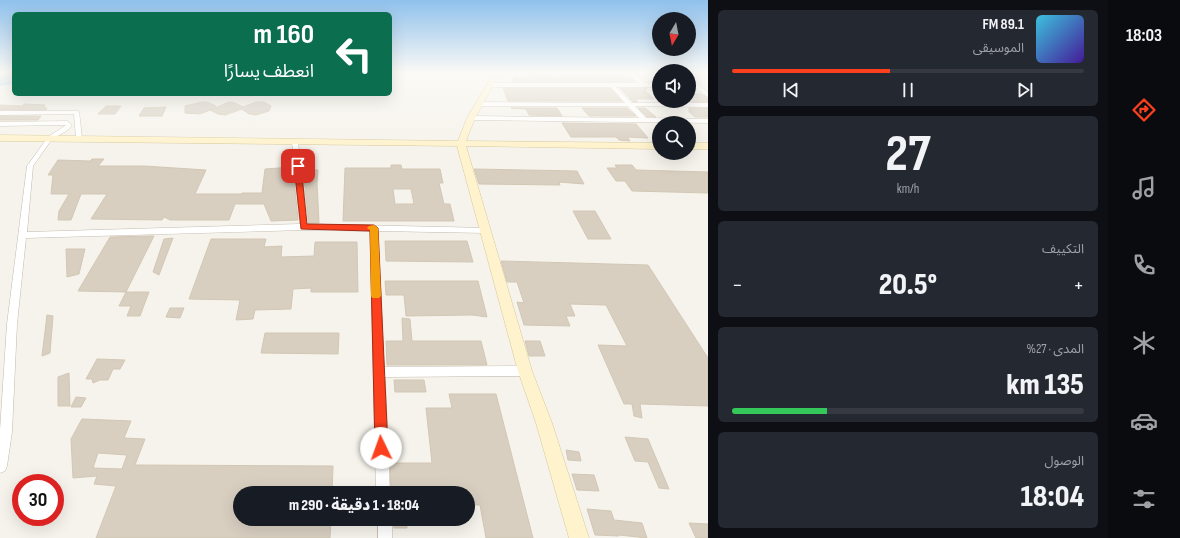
<!DOCTYPE html>
<html lang="ar">
<meta charset="utf-8">
<style>
:root{--surface:#171b24;--page:#242831;--text:#f1f3f6;--muted:#9ea1a6;--line:#363941;--accent:#fc3f1d}
body{margin:0;font-family:"Sofia Sans Condensed","Noto Sans Arabic",sans-serif;background:var(--page);color:var(--text);direction:rtl;height:100vh;display:flex;flex-direction:column;font-size:15px;white-space:nowrap}
*{box-sizing:border-box;margin:0}
p{font-size:13px;color:var(--muted)}
.icon{flex:none;width:22px;height:22px;fill:none;stroke:currentColor;stroke-width:2;stroke-linecap:round;stroke-linejoin:round}
.map{position:relative;flex:1;overflow:hidden;direction:ltr}
.details{display:flex;flex-direction:column;gap:10px;padding:10px;background:#0d0f14;width:400px}
.details>*{flex:none}
.guide{position:absolute;left:12px;top:12px;width:380px;height:84px;border-radius:6px;box-shadow:0 4px 16px #0002;direction:rtl;background:#0b6e4f;color:#fff;overflow:hidden}
.needle{width:26px;rotate:190deg}
.buttons{position:absolute;left:652px;top:12px;display:grid;gap:8px}
.buttons a{display:grid;place-items:center;width:44px;height:44px;border-radius:50%;background:var(--surface);box-shadow:0 4px 16px #0002;font-size:20px}
.speed{position:absolute;left:12px;top:474px;display:flex;gap:8px;font-size:20px;font-weight:700;text-align:center}
.speed>*{display:grid;place-content:center;width:52px;height:52px;border-radius:50%;background:var(--surface);box-shadow:0 4px 16px #0002;line-height:1}
.speed .limit{border:6px solid #d22;background:#fff;color:#111}
.pin{position:absolute;display:grid;place-items:center;width:34px;height:34px;color:#fff;margin:-17px;border-radius:8px;box-shadow:0 2px 6px #0006}
.me{position:absolute;width:44px;margin:-22px;rotate:357deg;stroke-linejoin:round;filter:drop-shadow(0 0 3px #0008)}
.turn{display:flex;align-items:center;gap:14px;height:84px;padding:0 12px;font-size:18px}
.turn .icon{width:52px;height:52px;stroke-width:2.5}
.turn b{display:block;font-size:28px;line-height:34px}
.big{font-size:30px;font-weight:800;line-height:1.1}
.details .tile{flex:1;display:flex;flex-direction:column;justify-content:center;gap:6px;min-width:0;padding:0 14px;border-radius:6px;background:var(--page)}
.details .dial{align-items:center;gap:0}
.dial b{font-size:52px;line-height:1}
.song{display:flex;align-items:center;gap:12px}
.cover{width:48px;height:48px;border-radius:6px;background:linear-gradient(135deg,hsl(190 70% 55%),hsl(260 70% 35%))}
.played{height:4px;border-radius:2px;background:linear-gradient(90deg,var(--accent) 45%,var(--line) 45%)}
.keys{display:flex;justify-content:space-around;direction:ltr}
.heat{display:flex;justify-content:space-between;align-items:center;font-size:22px;direction:ltr}
.charge{height:6px;border-radius:3px;background:linear-gradient(90deg,#34c759 27%,var(--line) 0)}
.trip{position:absolute;left:233px;top:486px;width:242px;height:40px;border-radius:20px;background:var(--surface);box-shadow:0 4px 16px #0002;font-weight:800;line-height:40px;text-align:center;direction:rtl}
main{display:flex;flex:1;min-height:0}
.tabs{display:flex;flex-direction:column;width:72px;justify-content:space-around;align-items:center;background:#090b0e;color:var(--muted)}
.tabs .icon{width:28px;height:28px}
.tabs .current{color:var(--accent)}
.tabs b{font-size:18px;color:var(--text)}
.map>svg:first-child{display:block}
</style>
<main>
<nav class="tabs">
<b>18:03</b>
<svg class="icon current" aria-label="directions" viewBox="0 0 24 24"><path d="M12 3l9 9-9 9-9-9zM9 14v-3h6M13 9l2 2-2 2"/></svg>
<svg class="icon" aria-label="music" viewBox="0 0 24 24"><path d="M9 18V5l10-2v13"/><circle cx="6" cy="18" r="3"/><circle cx="16" cy="16" r="3"/></svg>
<svg class="icon" aria-label="phone" viewBox="0 0 24 24"><path d="M5 4h4l2 5-3 2q2 4 5 5l2-3 5 2v4C11 20 4 13 5 4z"/></svg>
<svg class="icon" aria-label="climate" viewBox="0 0 24 24"><path d="M12 3v18M4 7l16 10M4 17L20 7"/></svg>
<svg class="icon" aria-label="car" viewBox="0 0 24 24"><path d="M5 17H2v-5l4-1 3-4h7l3 4 3 1v5h-3M9 17h6M6 11h13"/><circle cx="7" cy="17" r="2"/><circle cx="17" cy="17" r="2"/></svg>
<svg class="icon" aria-label="filters" viewBox="0 0 24 24"><path d="M4 7h16M4 17h16"/><circle cx="9" cy="7" r="2"/><circle cx="15" cy="17" r="2"/></svg>
</nav>
<section class="details">
<div class="tile">
<div class="song"><i class="cover"></i><div><b>89.1 FM</b><p>الموسيقى</p></div></div>
<div class="played"></div>
<div class="keys"><svg class="icon" aria-label="previous" viewBox="0 0 24 24"><path d="M18 5L8 12l10 7zM5 5v14"/></svg><svg class="icon" aria-label="pause" viewBox="0 0 24 24"><path d="M8 5v14M16 5v14"/></svg><svg class="icon" aria-label="next" viewBox="0 0 24 24"><path d="M6 5l10 7-10 7zM19 5v14"/></svg></div>
</div>
<div class="tile dial"><b>27</b><p>km/h</p></div>
<div class="tile"><p>التكييف</p>
<div class="heat"><a>−</a><b class="big">20.5°</b><a>+</a></div>
</div>
<div class="tile"><p>المدى · 27%</p><b class="big">135 km</b><div class="charge"></div></div>
<div class="tile"><p>الوصول</p><b class="big">18:04</b></div>
</section>
<div class="map">
<svg width="708" height="538" viewBox="0 0 708 538">
<rect width="100%" height="100%" fill="#f6f3ec"/>
<polygon fill="#a9d4f2" points="0,73 14,73 14,84 0,86"/>
<g fill="#d8cfc1" stroke="#d3c7b4" fill-rule="evenodd">
<polygon points="528,73 544,73 547,77 555,77 607,75 630,77 635,82 513,82 514,77 531,79"/>
<polygon points="503,88 610,88 622,101 508,101"/>
<polygon points="620,88 647,88 645,91 654,99 635,99 638,102 633,102"/>
<polygon points="689,94 701,94 708,98 708,102 689,102"/>
<polygon points="202,102 207,102 216,106 210,110 229,102 235,103 243,107 256,102 264,102 271,106 269,111 256,115 249,114 242,109 225,115 218,114 210,110 200,114 185,113 185,106"/>
<polygon points="24,104 45,105 44,108 47,108 46,110 0,110 0,105 22,106"/>
<polygon points="106,106 121,106 115,114 98,114"/>
<polygon points="166,107 162,116 139,116 144,108"/>
<polygon points="511,108 557,108 562,116 529,115 526,109"/>
<polygon points="582,108 627,108 636,116 589,116"/>
<polygon points="638,108 645,108 656,117 647,117"/>
<polygon points="689,108 708,108 708,117 695,117 689,112"/>
<polygon points="0,116 41,116 38,120 0,120"/>
<polygon points="562,123 636,124 648,138 627,137 630,141 619,140 616,137 571,137"/>
<polygon points="92,159 104,159 98,166 144,166 206,170 195,194 242,194 242,193 262,193 265,169 293,167 298,220 271,221 264,204 235,204 229,220 170,220 164,217 162,220 91,219 107,194 81,194 71,220 58,220 59,211 69,194 51,194 53,175 48,175 58,160 90,161"/>
<path d="M 391,165 L 401,165 L 402,169 L 440,169 L 443,183 L 439,183 L 444,204 L 450,204 L 454,221 L 343,221 L 345,168 L 391,168 ZM 393,189 L 411,189 L 414,204 L 395,204 Z"/>
<polygon points="615,165 632,165 636,170 708,172 708,193 632,191 625,181 616,181 607,168 617,168"/>
<polygon points="474,169 577,171 584,184 559,182 560,185 479,184"/>
<polygon points="303,170 318,170 317,183 319,223 309,223"/>
<polygon points="573,211 595,211 611,239 588,239"/>
<polygon points="149,236 154,236 126,292 78,291 110,237"/>
<polygon points="173,238 159,275 153,272 164,239"/>
<polygon points="211,239 266,239 264,247 282,246 281,257 314,256 315,242 357,242 358,292 311,292 311,288 293,289 291,309 255,310 253,319 236,320 240,300 189,299"/>
<polygon points="385,241 467,241 473,262 386,261"/>
<polygon points="66,249 85,249 79,274 67,277"/>
<polygon points="501,261 648,265 708,358 708,406 640,404 642,418 634,416 632,404 624,404 598,345 627,346 606,305 570,304 575,316 566,316 570,326 524,325 517,302 524,303 517,282 507,282"/>
<polygon points="385,281 478,281 487,317 472,315 406,316 404,295 386,295"/>
<polygon points="126,292 149,292 140,316 127,316 131,306 119,306"/>
<polygon points="170,308 184,308 180,318 166,317"/>
<polygon points="47,315 53,316 50,353 42,356"/>
<polygon points="402,318 410,319 412,341 481,341 487,365 387,365 386,341 403,341"/>
<polygon points="265,333 339,333 338,354 261,353"/>
<polygon points="525,341 540,341 545,356 529,356"/>
<polygon points="97,359 125,360 120,369 113,369 108,380 100,380 93,383 92,379 86,379"/>
<polygon points="69,373 70,406 58,406 58,377"/>
<polygon points="394,380 424,380 426,392 395,392"/>
<polygon points="449,394 496,394 533,538 486,538 480,505 468,505 468,493 391,493 390,463 432,463 426,408 452,408"/>
<polygon points="76,397 86,398 81,407 71,407"/>
<path d="M 82,419 L 131,421 L 124,438 L 145,439 L 135,465 L 333,466 L 332,493 L 240,493 L 240,519 L 331,519 L 330,538 L 96,538 L 116,486 L 94,484 L 97,476 L 73,478 L 71,439 ZM 98,453 L 127,455 L 122,469 L 93,468 Z"/>
<polygon points="625,437 648,439 669,489 659,488 648,462 635,461"/>
<polygon points="566,450 579,452 581,461 568,460"/>
<polygon points="572,474 594,475 599,491 577,490"/>
<polygon points="587,509 611,511 614,520 642,523 647,538 619,535 619,536 595,535"/>
<polygon points="394,519 406,519 407,528 394,528"/>
<polygon points="689,523 708,524 708,538 696,538"/>
</g>
<g fill="none" stroke-linecap="round" stroke-linejoin="round">
<g stroke="#c2bbae" stroke-width="1">
<g id="street">
<polygon points="628,73 633,73 645,83 659,83 659,87 616,87 632,103 708,103 708,107 635,106 646,118 708,119 708,123 471,120 468,118 471,116 639,118 628,106 479,106 476,104 479,102 625,103 611,87 491,87 488,85 491,83 639,83"/>
<polygon points="689,78 708,92 708,97 689,83"/>
<polygon points="0,111 79,111 82,138 79,140 76,138 74,114 0,115"/>
<polygon points="0,122 67,121 72,125 68,130 52,139 33,166 27,232 300,224 292,142 295,140 298,142 308,224 489,228 490,230 486,233 378,231 384,367 525,366 529,367 531,371 529,375 525,376 385,377 390,493 376,493 370,231 304,230 26,238 17,324 12,432 7,466 5,471 0,473 0,430 7,324 27,166 48,137 66,125 0,126"/>
<rect x="378" y="519" width="14" height="19"/>
</g>
</g>
<g stroke="#d6c79b" stroke-width="1">
<g id="secondary">
<polygon points="494,73 500,73 475,118 466,141 659,143 659,149 466,146 532,371 552,423 589,538 569,538 536,423 518,371 457,146 0,141 0,135 458,141 467,118"/>
<rect x="689" y="143" width="19" height="6"/>
</g>
</g>
<use href="#street" fill="#fff" fill-rule="evenodd"/>
<use href="#secondary" fill="#fff3cd" fill-rule="evenodd"/>
</g>
<linearGradient id="sky" x2="0" y2="1"><stop stop-color="#8fc1ec"/><stop offset="0.49" stop-color="#fbfaf6"/><stop offset="1" stop-color="#fbfaf6" stop-opacity="0"/></linearGradient>
<rect width="708" height="148" fill="url(#sky)"/>
<polygon fill="#fc3f1d" stroke="#a42913" points="298,164 301,166 307,224 374,225 378,228 388,448 386,452 381,454 377,452 375,448 370,231 301,229 294,166"/>
<polygon fill="#f59e0b" points="374,225 378,228 381,296 379,298 372,298 371,296 370,230 367,228 369,226"/>
</svg>
<div class="buttons">
<a><svg class="needle" viewBox="-14 -14 28 28"><path d="M0-13l5 13h-10z" fill="#e53935"/><path d="M0 13l5-13h-10z" fill="#9ea1a6"/></svg></a>
<a><svg class="icon" aria-label="sound" viewBox="0 0 24 24"><path d="M4 9h4l5-4v14l-5-4H4zM17 9q2 3 0 6"/></svg></a>
<a><svg class="icon" aria-label="search" viewBox="0 0 24 24"><circle cx="10" cy="10" r="6"/><path d="M15 15l6 6"/></svg></a>
</div>
<div class="speed"><div class="limit">30</div></div>
<div class="pin" style="left:298px;top:166px;background:#d93025"><svg class="icon" aria-label="arrive" viewBox="0 0 24 24"><path d="M6 21V4h12l-3 4 3 4H6"/></svg></div>
<svg class="me" style="left:381px;top:448px" viewBox="-20 -20 40 40"><circle r="19" fill="#fff"/><path d="M0-13L10 11 0 6-10 11z" fill="#fc3f1d"/></svg>
<div class="trip">18:04 · 1 دقيقة · 290 m</div>
<div class="guide">
<div class="turn"><svg class="icon" aria-label="left" viewBox="0 0 24 24"><path d="M17 20v-9H6M10 6l-5 5 5 5"/></svg><div><b>160 m</b>انعطف يسارًا</div></div>
</div>
</div>
</main>
